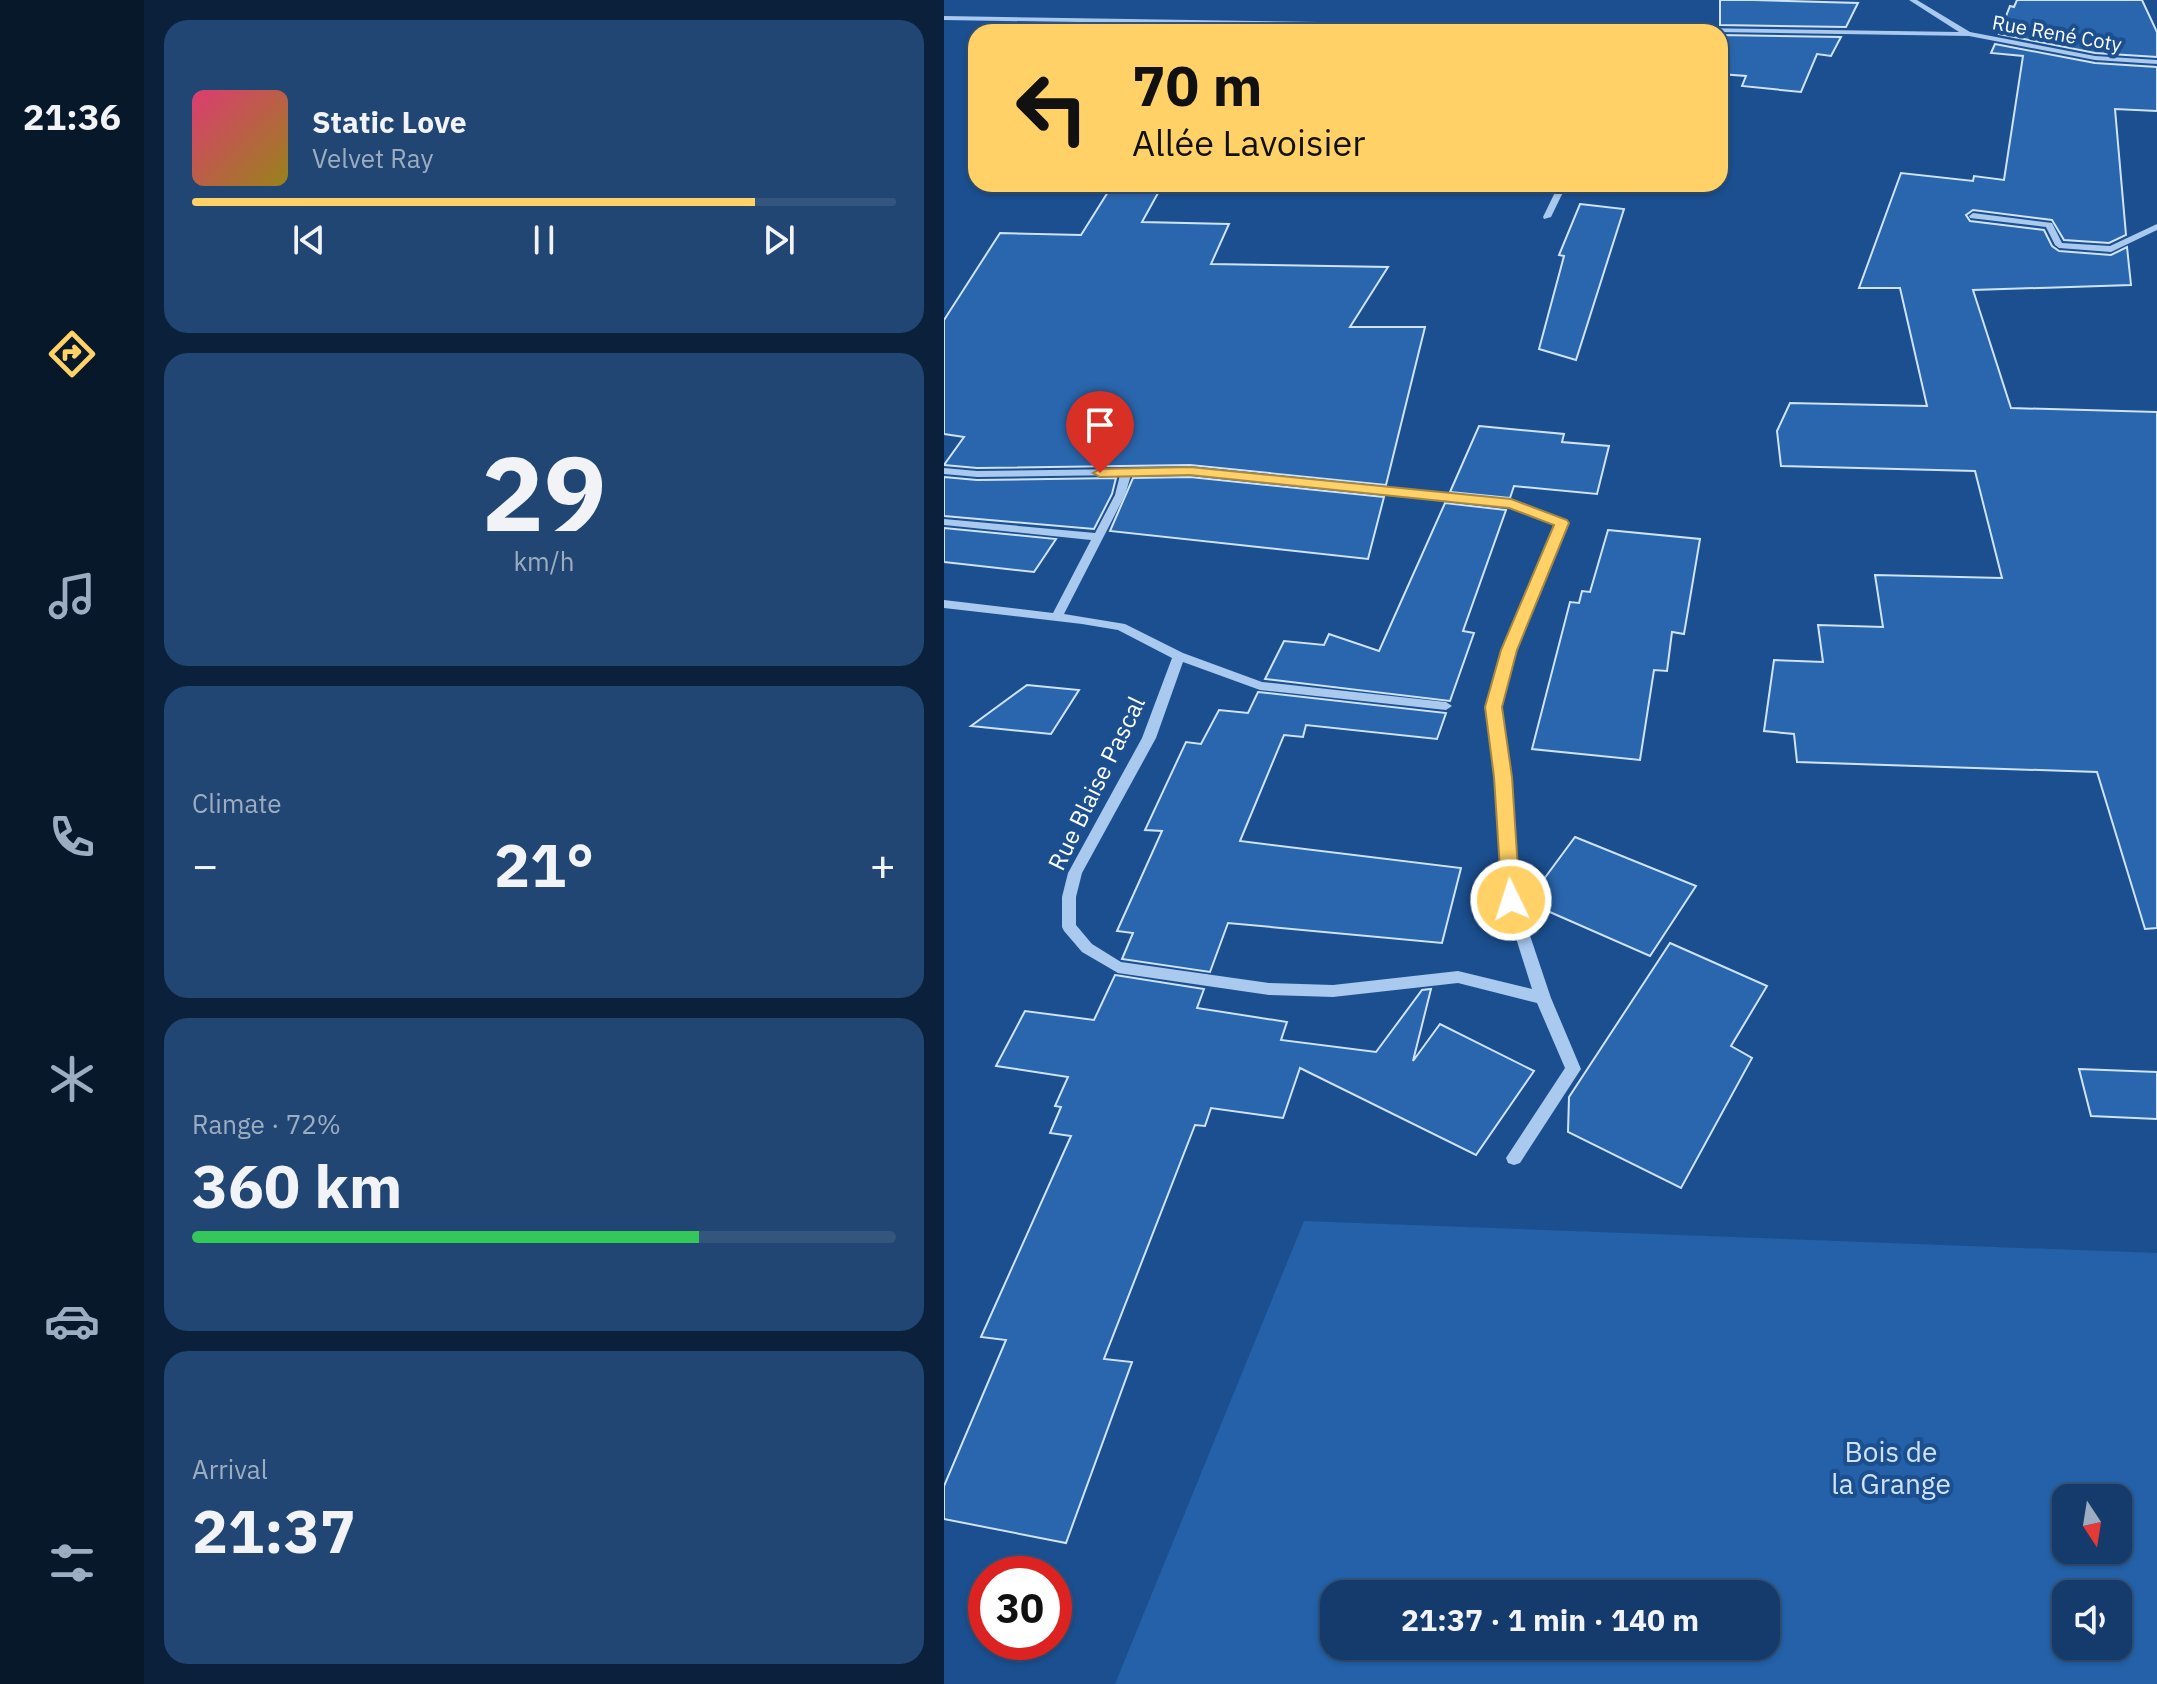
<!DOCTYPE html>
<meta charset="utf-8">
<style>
:root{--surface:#143b6b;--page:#214673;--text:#f1f3f6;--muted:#9dadc1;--line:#33557e;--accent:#ffd166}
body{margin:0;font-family:"IBM Plex Sans",sans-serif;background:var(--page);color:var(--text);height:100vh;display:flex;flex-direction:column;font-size:30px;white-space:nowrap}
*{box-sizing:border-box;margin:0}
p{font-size:26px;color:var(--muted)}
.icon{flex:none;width:44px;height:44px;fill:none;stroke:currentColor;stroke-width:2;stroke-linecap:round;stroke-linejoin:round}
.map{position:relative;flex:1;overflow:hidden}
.drawer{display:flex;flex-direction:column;gap:20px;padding:20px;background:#0b203b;width:800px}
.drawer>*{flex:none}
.top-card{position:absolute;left:24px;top:24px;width:760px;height:168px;border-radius:24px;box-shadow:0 2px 6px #0004,0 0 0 2px var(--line);background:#ffd166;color:#111;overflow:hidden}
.needle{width:52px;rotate:168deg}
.fabs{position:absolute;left:1108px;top:1484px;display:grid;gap:16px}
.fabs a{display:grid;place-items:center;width:80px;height:80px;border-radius:16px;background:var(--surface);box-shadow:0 2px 6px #0004,0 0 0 2px var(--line);font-size:40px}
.speed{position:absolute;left:24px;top:1556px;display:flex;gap:16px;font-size:40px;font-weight:700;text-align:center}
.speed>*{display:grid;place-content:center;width:104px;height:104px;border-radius:50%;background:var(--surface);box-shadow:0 2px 6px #0004,0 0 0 2px var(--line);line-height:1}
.speed .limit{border:12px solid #d22;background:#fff;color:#111}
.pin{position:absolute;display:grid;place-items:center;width:68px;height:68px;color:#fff;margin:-82px -34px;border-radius:50% 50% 50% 0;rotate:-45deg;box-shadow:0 0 8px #0007}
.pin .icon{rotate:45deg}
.me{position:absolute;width:88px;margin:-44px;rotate:356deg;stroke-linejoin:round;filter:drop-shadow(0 0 6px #0008)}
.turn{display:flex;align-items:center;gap:28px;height:168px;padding:0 32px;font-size:36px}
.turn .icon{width:104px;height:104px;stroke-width:2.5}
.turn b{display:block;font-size:56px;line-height:68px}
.big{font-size:60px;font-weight:700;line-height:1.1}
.drawer .tile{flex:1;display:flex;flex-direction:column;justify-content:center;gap:12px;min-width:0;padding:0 28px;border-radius:24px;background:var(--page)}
.drawer .dial{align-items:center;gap:0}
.dial b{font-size:104px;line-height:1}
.song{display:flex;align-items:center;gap:24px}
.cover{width:96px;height:96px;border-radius:12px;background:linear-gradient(135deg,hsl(340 70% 55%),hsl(50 70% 35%))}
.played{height:8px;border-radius:4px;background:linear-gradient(90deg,var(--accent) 80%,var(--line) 80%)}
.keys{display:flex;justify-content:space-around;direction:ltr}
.heat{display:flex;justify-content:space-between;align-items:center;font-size:44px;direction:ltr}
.charge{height:12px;border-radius:6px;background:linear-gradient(90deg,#34c759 72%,var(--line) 0)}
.trip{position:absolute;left:376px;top:1580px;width:460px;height:80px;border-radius:24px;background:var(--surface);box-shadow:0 2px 6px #0004,0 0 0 2px var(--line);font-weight:700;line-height:80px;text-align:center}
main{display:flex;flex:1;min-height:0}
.dock{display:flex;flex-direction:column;width:144px;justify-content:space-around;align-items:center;background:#08182b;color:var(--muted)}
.dock .icon{width:56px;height:56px}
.dock .current{color:var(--accent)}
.dock b{font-size:36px;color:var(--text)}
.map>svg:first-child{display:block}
</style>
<main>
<nav class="dock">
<b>21:36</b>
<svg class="icon current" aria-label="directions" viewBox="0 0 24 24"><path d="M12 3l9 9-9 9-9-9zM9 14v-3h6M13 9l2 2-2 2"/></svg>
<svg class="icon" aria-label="music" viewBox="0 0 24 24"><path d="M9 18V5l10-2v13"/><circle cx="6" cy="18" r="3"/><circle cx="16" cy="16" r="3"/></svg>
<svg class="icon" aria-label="phone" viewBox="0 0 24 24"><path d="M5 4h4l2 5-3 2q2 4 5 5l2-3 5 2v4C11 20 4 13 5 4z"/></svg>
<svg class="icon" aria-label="climate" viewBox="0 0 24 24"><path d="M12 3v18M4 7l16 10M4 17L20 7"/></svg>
<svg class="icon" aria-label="car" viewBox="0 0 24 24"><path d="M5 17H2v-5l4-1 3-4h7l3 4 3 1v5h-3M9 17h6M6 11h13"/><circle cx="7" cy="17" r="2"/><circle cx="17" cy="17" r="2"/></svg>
<svg class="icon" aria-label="filters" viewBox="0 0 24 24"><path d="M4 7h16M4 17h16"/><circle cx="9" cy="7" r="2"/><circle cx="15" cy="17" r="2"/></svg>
</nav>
<section class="drawer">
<div class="tile">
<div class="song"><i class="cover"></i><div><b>Static Love</b><p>Velvet Ray</p></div></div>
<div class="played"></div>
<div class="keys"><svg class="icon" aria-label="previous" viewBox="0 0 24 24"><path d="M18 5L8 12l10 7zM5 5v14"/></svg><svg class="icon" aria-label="pause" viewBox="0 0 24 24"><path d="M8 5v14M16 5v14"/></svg><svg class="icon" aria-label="next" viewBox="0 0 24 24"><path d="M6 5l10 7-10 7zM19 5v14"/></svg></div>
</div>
<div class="tile dial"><b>29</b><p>km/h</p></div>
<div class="tile"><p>Climate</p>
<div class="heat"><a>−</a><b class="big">21°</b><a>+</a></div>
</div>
<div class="tile"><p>Range · 72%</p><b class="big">360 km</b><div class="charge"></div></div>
<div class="tile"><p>Arrival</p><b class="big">21:37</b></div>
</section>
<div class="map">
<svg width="1213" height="1684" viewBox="0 0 1213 1684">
<rect width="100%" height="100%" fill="#1b4f8f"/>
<path fill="#2461a8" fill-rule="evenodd" d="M 360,1221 L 1213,1253 L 1213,1684 L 171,1684 ZM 1122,1498 L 1174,1498 L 1174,1550 L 1122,1550 ZM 390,1594 L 822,1594 L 822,1646 L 390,1646 ZM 1122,1594 L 1174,1594 L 1174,1646 L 1122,1646 Z"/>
<g fill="#2a66ad" stroke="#cfe3fa" stroke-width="2">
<polygon points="776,0 809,0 914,3 902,27 776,25"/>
<polygon points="1073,0 1198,0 1213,32 1213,57 1151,53 1055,34 1066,6 1070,7"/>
<polygon points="776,35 897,37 887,56 873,54 857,92 798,86 802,76 776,74"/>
<polygon points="1051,44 1151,63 1213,67 1213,111 1171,109 1182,235 1165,243 1120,240 1108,220 1029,210 1022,215 1026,221 1100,230 1108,246 1115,251 1167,255 1183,247 1187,285 1029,290 1067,408 1213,412 1213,928 1201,929 1153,772 853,762 850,734 820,731 830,660 879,662 874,625 939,627 931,575 1058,578 1031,471 837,466 833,431 846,403 983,406 956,288 915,288 957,173 1029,181 1030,176 1060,180 1079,56 1047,53"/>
<polygon points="169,184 219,184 198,222 285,224 267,264 444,267 406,327 481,327 442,485 246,465 33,468 0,465 20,437 0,434 0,320 56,233 137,235"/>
<polygon points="636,204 680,209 632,360 595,349 620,256 615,255"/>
<polygon points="535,426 620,434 618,442 665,446 653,494 570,486 566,498 506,492"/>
<polygon points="0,477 33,480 172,478 168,494 150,529 0,516"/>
<polygon points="246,477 440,497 424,559 166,531 189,478"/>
<polygon points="501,503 562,510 519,631 530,633 506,701 321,679 340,641 380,645 385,634 435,651"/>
<polygon points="0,528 112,539 90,572 0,562"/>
<polygon points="664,530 756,539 740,634 728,632 723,671 710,670 696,760 588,749 626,602 635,603 638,591 646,592"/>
<polygon points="83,685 135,690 107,734 27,726"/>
<polygon points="314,692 502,713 493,739 362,725 359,737 340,735 296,841 517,868 498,943 284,923 266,972 178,959 189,933 173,931 218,831 201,830 242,742 257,744 275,710 304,713"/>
<polygon points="631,837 752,886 706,956 583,902"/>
<polygon points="726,943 823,986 787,1046 808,1058 737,1188 624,1132 625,1097"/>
<polygon points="171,975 260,989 253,1008 343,1022 337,1040 432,1052 478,990 487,989 469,1061 496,1024 590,1071 532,1155 356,1068 339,1118 267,1108 261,1126 251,1125 160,1359 188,1362 122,1543 0,1519 0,1486 62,1340 37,1337 127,1136 106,1133 117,1107 111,1106 124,1077 52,1066 81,1011 150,1020"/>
<polygon points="1135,1069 1213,1072 1213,1119 1147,1116"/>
</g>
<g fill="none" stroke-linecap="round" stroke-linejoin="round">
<g fill="#a9c9ee" fill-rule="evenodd">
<polygon points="965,0 973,0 1026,32 1151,56 1213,60 1213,64 1151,60 1025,36 0,20 0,16 1015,32"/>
<polygon points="615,184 623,184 607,217 600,219 599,217"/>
<polygon points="1029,213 1108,223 1118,243 1166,246 1213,224 1213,230 1167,252 1115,248 1111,245 1102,227 1026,218 1025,216"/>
<path d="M 0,468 L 33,471 L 246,468 L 567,501 L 622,521 L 624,523 L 571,650 L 555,707 L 566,777 L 574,900 L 607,998 L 637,1069 L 576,1163 L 570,1165 L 564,1163 L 562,1158 L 621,1068 L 593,1003 L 514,983 L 389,997 L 325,995 L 174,973 L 138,952 L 120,931 L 118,927 L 118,897 L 124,873 L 198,738 L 228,658 L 174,630 L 138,624 L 0,608 L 0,600 L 109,613 L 147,540 L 0,525 L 0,519 L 151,533 L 171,495 L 176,475 L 33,477 L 0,474 ZM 246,474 L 565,507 L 612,525 L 559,650 L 543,707 L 552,777 L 560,900 L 588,989 L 514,971 L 389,985 L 325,983 L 177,962 L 148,944 L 132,925 L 132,897 L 138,873 L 212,738 L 239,662 L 316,690 L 502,710 L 508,706 L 502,702 L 318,682 L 239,653 L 181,624 L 120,614 L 181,495 L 187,475 Z"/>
</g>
</g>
<polygon fill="#ffd166" stroke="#a68842" stroke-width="2" points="246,467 567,499 623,520 625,523 573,650 558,707 568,777 576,900 574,905 567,907 558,900 550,777 541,707 557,650 610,525 565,508 246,475 156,477 149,473 156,469"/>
<g text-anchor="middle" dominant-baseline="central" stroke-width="8" stroke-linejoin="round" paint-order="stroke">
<g font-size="20" fill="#fff" stroke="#1b4f8f">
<text transform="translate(1113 33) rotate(10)">Rue René Coty</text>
</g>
<g font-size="24" fill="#fff" stroke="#1b4f8f">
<text transform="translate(152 783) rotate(-64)">Rue Blaise Pascal</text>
</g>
<g font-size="28" fill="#cfe3fa" stroke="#1b4f8f">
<text x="947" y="1451">Bois de<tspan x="947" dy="32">la Grange</tspan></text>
</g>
</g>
</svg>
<div class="fabs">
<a><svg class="needle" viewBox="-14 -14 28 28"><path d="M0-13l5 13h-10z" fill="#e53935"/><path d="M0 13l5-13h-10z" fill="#9dadc1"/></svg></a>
<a><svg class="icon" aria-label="sound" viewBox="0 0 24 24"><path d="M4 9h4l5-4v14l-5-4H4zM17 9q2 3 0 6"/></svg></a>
</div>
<div class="speed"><div class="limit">30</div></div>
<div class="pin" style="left:156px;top:473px;background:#d93025"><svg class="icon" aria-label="arrive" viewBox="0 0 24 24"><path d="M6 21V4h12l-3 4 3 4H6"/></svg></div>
<svg class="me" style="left:567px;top:900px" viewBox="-20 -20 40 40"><circle r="17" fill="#ffd166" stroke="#fff" stroke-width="3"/><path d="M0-11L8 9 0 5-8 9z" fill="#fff"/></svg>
<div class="trip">21:37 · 1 min · 140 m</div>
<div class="top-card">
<div class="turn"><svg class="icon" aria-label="left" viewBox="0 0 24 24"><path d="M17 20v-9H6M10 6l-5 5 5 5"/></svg><div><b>70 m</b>Allée Lavoisier</div></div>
</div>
</div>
</main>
